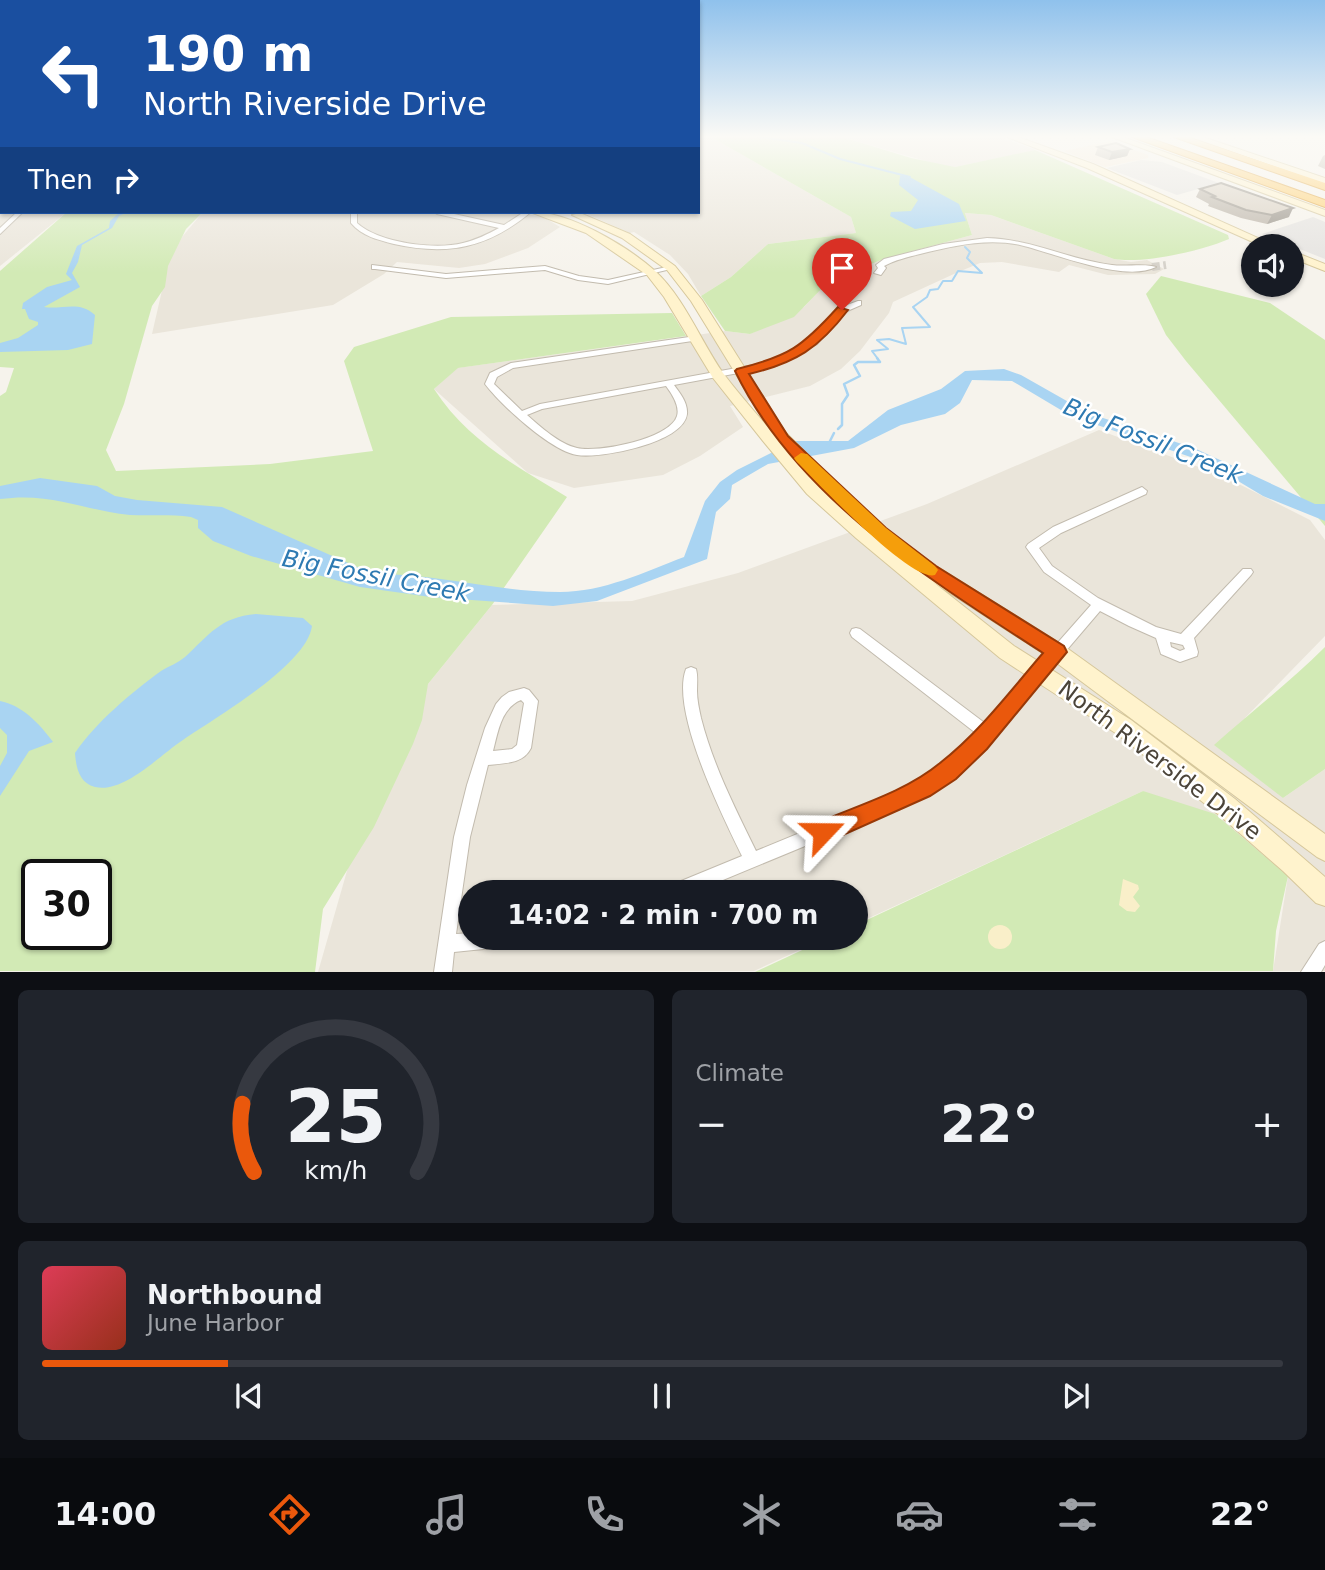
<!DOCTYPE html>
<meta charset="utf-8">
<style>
:root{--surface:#171b24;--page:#20242c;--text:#f1f3f6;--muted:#9ea1a6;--line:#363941;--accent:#ea580c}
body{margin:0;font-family:"DejaVu Sans",sans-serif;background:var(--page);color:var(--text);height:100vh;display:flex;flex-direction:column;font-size:26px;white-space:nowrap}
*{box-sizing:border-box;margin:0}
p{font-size:23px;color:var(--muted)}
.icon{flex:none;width:38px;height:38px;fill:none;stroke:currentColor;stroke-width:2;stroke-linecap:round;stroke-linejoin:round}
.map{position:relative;height:972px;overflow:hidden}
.panel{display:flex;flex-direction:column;gap:18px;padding:18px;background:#0d0f14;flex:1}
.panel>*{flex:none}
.banner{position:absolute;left:0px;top:0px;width:700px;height:214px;box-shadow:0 2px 5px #0004;background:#1a4fa0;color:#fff;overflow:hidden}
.controls{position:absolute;left:1241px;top:234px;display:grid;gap:14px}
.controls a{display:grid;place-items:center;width:63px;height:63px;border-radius:50%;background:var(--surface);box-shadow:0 2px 5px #0004;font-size:35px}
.speed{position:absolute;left:21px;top:859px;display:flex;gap:14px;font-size:35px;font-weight:700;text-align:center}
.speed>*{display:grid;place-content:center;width:91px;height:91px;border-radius:50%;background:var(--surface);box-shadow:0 2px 5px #0004;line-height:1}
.speed .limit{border:4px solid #111;border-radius:10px;background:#fff;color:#111}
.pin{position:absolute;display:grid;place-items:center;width:60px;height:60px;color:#fff;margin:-72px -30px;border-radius:50% 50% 50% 0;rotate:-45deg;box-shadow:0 0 7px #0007}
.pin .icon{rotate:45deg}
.me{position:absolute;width:77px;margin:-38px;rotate:67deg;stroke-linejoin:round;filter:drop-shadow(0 0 5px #0008)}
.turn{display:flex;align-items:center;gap:24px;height:147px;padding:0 28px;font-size:32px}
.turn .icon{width:91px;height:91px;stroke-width:2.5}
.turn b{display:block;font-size:49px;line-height:60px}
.then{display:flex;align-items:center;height:66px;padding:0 28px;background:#0003;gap:14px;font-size:26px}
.big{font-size:52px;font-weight:800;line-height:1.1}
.panel .widget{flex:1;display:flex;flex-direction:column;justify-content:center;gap:10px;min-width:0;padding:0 24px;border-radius:10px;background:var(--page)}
.panel .dial{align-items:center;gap:0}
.dial svg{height:182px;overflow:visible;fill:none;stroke:var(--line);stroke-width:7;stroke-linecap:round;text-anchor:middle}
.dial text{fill:var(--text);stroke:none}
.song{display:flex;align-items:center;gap:21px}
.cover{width:84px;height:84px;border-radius:10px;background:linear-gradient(135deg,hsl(350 70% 55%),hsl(10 70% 35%))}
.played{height:7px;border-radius:4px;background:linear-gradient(90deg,var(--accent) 15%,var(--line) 15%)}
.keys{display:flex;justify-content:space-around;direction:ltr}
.heat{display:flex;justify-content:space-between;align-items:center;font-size:38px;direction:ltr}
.panel .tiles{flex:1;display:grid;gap:18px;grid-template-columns:1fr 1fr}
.widget:last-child{grid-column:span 2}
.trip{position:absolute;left:458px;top:880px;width:410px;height:70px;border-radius:35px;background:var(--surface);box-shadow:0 2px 5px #0004;font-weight:800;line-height:70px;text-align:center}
.menu{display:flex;height:112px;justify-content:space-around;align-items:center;background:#090b0e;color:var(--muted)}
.menu .icon{width:49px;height:49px}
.menu .selected{color:var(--accent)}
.menu b{font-size:32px;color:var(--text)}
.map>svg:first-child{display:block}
</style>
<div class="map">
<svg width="1325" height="972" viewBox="0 0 1325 972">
<rect width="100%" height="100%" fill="#f6f3ec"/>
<g fill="#eae5da">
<polygon points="698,137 711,137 851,217 856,233 768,244 731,277 701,296 688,274 670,255 634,232 630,233 582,212 698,212"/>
<polygon points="842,137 997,137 1037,150 955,167 943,166"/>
<polygon points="0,165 2,212 67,212 0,266"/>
<polygon points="203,212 520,212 545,218 560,227 528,248 485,264 459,268 397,262 384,274 333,305 152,334 168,264 182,237"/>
<polygon points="965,213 991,215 1114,259 1131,262 1147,260 1164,269 1155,274 1108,275 1069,265 1059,272 1002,262 980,263 956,273 893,302 889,313 860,351 841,369 810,386 730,406 743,427 700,456 663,475 574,488 528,473 434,389 457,368 725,331 750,334 804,307 829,280 884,259 972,235"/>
<polygon points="1099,430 1223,476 1310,520 1325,540 1325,636 1245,718 1283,798 1325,769 1325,971 1273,971 1288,876 1143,791 856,924 856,892 471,892 471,938 826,938 754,971 318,972 353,850 428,684 492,605 632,601 738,573 927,504"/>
</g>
<polygon fill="#f7ead8" points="1110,141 1148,155 1148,158 1105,167 1064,151"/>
<g fill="#d2eab5" fill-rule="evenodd">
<path d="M 711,137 L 842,137 L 911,158 L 955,167 L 1035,150 L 1228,235 L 1229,239 C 1202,251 1143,264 1114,259 L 991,215 L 965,213 L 972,235 L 884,259 L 830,280 L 794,317 L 750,334 L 725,331 L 701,296 L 731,277 L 768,244 L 856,233 L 851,217 Z"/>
<path d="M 67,212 L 203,212 L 186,229 L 168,266 L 165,287 L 152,306 L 124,404 L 106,450 L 116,471 L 270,464 L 373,451 L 344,361 L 354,347 L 451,317 L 672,313 L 686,336 L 458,368 L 434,389 C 467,440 516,466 567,497 L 492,605 L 428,684 L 422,720 L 413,744 L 374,827 L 323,909 L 315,972 L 0,971 L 0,396 L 6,392 L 14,368 L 0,367 L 0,271 ZM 37,875 L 96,875 L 96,934 L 37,934 Z"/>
<polygon points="1161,276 1270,303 1325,340 1325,526 1186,361 1166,335 1146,294"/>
<path d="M 1325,647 L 1325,769 L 1283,798 L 1214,745 C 1251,712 1290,682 1325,647 Z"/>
<polygon points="1143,791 1215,814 1288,876 1276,931 1273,971 755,972 828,938 856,938 856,925"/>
</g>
<g fill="#f9efc9">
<polygon points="1123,879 1138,885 1139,889 1133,897 1140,906 1135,912 1127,911 1119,905"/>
<circle cx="1000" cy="937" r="12"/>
</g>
<g fill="#e5e3e0">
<polygon points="1141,160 1162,162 1219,183 1177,195 1107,168"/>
<polygon points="1313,217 1325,222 1325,259 1262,234"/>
</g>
<g fill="#a9d4f2">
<polygon points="906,175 959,204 966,221 915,229 890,216 891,212 911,211 918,200 899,185 900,176"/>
<path d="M 120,212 L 128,212 L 119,216 L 112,228 L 82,245 L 78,262 L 72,273 L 80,287 L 44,307 C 62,310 79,300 95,315 L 92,344 L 68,350 L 0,352 L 0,343 L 18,338 L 38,325 L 38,322 L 29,319 L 25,309 L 22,309 L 23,303 L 47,287 L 72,280 L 66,274 L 77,246 L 109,228 L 110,221 Z"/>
<path d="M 1004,369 L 1021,375 L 1088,413 L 1194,448 L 1315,504 L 1325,504 L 1325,521 L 1263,496 L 1208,463 L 1071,416 L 1012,381 L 972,380 L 960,403 L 945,414 L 901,425 L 854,448 L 768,464 L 732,485 L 730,499 L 716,512 L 707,559 L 597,601 L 553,606 L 430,597 L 360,587 L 251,556 L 213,541 L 198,528 L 198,520 L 191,517 C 170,514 150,516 130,515 C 82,510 52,492 0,499 L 0,486 L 40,478 L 97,486 L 115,496 L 137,500 L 222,507 L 373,574 C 436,573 497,592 560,592 C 603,592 645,572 684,557 L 705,501 L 720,482 L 737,470 L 795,441 L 848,441 L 888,410 L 941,389 L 965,371 Z"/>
<path d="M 256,614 L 303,618 L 312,626 C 307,665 215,718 183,740 C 161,754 124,794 95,787 C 79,783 76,767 75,753 C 97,721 130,694 161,671 C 169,666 178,663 185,657 C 209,635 220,617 256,614 Z"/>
<path d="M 0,701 C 22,705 40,724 53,742 L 29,751 L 0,796 L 0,766 L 7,753 L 7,735 L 0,728 Z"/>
</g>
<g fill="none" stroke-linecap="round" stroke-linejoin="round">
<g stroke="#a9d4f2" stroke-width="2">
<polyline points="760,137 802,143 840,159 910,177"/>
<polyline points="878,359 872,351 888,349 877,340 889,339 906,344 902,328 930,327 913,307 927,297 930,290 938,289 943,281 952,281 958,271 982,273 967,258 970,252 965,247"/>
</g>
<g stroke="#a9d4f2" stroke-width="2.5">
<polyline points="838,429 842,425 842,404 848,395 844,384 860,376 854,365 858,362 880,362 877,358"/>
<polyline points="828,445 834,433"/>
</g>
<polyline stroke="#d4d0c8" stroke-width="8" stroke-dasharray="8 3.5" stroke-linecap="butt" points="1152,267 1166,265"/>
<g stroke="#c2bbae" stroke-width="2">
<g id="street">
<polygon points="2,172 2,176 0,177 0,173"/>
<rect x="0" y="194" width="2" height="4"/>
<polygon points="17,212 23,212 0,234 0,228"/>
<path d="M 351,212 L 357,212 L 357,223 C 379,243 435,250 463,243 C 476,240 488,234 499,228 L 437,214 L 434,212 L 445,212 L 504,225 L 524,212 L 531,212 C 488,248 448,256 394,244 C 378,240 362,236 351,223 Z"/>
<path d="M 987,238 C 1031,239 1070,260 1112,265 C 1125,267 1146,263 1156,267 C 1124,283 1054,253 1020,245 C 986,238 953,246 920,254 C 908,257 895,260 884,266 L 886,268 L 881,275 L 874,273 L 878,268 L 876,265 L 884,259 L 943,244 Z"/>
<polygon points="372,265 446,274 545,266 579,276 608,280 671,266 675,268 608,284 578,280 545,270 446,278 375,269 372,269"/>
<path d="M 858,301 L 861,301 L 861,305 L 845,312 L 817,344 L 776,366 L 674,385 C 680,393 688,403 687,414 C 684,443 600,459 577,455 C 551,451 501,405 485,384 L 490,373 L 511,363 L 696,336 L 699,336 L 699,340 L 513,368 L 497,377 L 494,384 L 522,411 L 540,404 L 770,362 L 811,340 L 839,308 ZM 666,386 C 672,394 680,406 677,416 C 670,439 598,453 577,448 C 559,444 541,427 527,415 L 542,409 Z"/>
<path d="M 1142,487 L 1147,491 L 1146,494 L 1061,533 L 1039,548 L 1052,566 L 1098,598 L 1156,627 L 1181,634 L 1243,569 L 1251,569 L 1253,572 L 1251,575 L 1194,638 L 1198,652 L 1197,656 L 1180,662 L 1161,654 L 1156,638 L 1129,626 L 1100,611 L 984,747 L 941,785 L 851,827 L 694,892 L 667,892 L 669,886 L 742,856 C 723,817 670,711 686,669 L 691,667 L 696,669 C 698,676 697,683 697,691 C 697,700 699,709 701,718 C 713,765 735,808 756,851 L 841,816 L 931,775 L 977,734 L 852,637 L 850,633 L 852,629 L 856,628 L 860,629 L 986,724 L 1091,605 L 1044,572 L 1026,547 L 1028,544 L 1053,527 ZM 1170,642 L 1183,645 L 1185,649 L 1180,651 L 1171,647 Z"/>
<path d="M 524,688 L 529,690 L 538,701 L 531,748 C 523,764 505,763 488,765 L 470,837 L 456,934 L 471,933 L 471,938 L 512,938 L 509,944 L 503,947 L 454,952 L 452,972 L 434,972 L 454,837 L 467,785 L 485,728 L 496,704 L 502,697 L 509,692 ZM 521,700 L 524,703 L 517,745 L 512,749 L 493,751 C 498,732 501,708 521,700 Z"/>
<polygon points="1325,941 1325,965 1321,972 1301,972 1319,944"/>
</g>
</g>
<g stroke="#d6c79b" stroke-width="2">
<g id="secondary">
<polygon points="1007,137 1018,137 1093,164 1278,247 1264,247 1087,168"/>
<polygon points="1112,137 1123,137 1325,210 1325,216"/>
<polygon points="1191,137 1203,137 1325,178 1325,184"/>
<polygon points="0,160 2,160 0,166"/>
<path d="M 530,212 C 567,210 627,246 654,270 C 684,297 700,340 723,373 C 738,393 755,412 771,431 L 691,301 L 667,270 L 622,238 L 572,215 L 580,213 L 630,234 L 675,266 L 702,300 L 785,432 L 827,474 L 886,529 L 936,566 L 1064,646 L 1325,834 L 1325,861 L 1317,857 L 1050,658 L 933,582 L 1014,646 L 1131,720 L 1235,799 L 1325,877 L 1325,906 L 1316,903 L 1283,871 L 1219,815 L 1117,734 L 1000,658 L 856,538 L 807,494 L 763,441 L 713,378 L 664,297 L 647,275 L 586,233 Z"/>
<polygon points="1292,251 1325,264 1325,271 1292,258"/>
</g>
</g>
<g stroke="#e0a43c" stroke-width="2">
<g id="highway">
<polygon points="1132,137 1146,137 1325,200 1325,207"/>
<polygon points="1174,137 1188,137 1325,183 1325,190"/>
</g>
</g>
<use href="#street" fill="#fff" fill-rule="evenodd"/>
<use href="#secondary" fill="#fff3cd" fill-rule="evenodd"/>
<use href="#highway" fill="#ffcf6e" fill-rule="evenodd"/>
</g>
<g fill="#bab2a6">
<polygon points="1098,147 1130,149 1127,156 1109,160 1095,155"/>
<polygon points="1325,155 1325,169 1318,166 1323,156"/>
<polygon points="1200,189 1289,217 1267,224 1241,218 1208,206 1209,204 1196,197"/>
</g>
<g fill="#979187">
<polygon points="1130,149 1127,156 1109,160 1112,152"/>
<polygon points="1293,208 1289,217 1267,224 1272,215"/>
</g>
<g fill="#d8cfc1" stroke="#979187" stroke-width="2">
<polygon points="1116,143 1130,149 1112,152 1098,147"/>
<polygon points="1221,183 1293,208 1272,215 1246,210 1212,197 1215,196 1200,189"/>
</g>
<linearGradient id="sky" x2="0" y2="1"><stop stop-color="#8fc1ec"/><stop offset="0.5" stop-color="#fbfaf6"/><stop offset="1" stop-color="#fbfaf6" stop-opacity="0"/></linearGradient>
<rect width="1325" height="273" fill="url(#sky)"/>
<path fill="#ea580c" stroke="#983908" stroke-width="2" d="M 838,307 L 848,310 C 819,348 796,363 749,374 L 788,436 L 886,528 L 936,566 L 1064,646 L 1067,652 L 987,749 L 956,779 L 930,796 L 823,844 L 814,840 L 811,832 L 814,824 C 856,806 905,792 940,763 C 979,733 1011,690 1043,653 C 930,580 796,497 735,371 L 737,369 C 789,356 802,347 838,307 Z"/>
<path fill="#f59e0b" d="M 801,453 L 807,454 L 886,528 L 935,566 L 938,570 L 935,575 C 911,583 817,482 796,461 L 794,458 Z"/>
<g text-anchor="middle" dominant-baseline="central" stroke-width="5" stroke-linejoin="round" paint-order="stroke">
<g font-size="23" fill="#4b4439" stroke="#fff">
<text transform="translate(1160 760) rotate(37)">North Riverside Drive</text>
</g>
<g font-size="24" font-style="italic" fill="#2e7ab2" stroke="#fff">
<text transform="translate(1153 441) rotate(22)">Big Fossil Creek</text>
<text transform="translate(376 576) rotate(11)">Big Fossil Creek</text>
</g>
</g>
</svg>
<div class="controls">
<a><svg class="icon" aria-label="sound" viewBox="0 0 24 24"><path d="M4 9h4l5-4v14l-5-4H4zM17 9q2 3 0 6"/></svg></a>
</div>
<div class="speed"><div class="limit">30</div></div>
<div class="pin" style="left:842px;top:310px;background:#d93025"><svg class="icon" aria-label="arrive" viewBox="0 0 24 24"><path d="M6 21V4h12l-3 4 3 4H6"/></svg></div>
<svg class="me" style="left:823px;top:832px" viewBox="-20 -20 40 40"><path d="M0-17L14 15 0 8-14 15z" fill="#ea580c" stroke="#fff" stroke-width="4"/></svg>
<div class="trip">14:02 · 2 min · 700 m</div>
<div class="banner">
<div class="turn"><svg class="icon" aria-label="left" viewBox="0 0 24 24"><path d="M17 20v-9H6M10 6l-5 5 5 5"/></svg><div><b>190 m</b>North Riverside Drive</div></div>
<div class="then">Then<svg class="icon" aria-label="right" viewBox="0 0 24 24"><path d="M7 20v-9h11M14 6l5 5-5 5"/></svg></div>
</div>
</div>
<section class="panel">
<div class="tiles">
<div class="widget dial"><svg viewBox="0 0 100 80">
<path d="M14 69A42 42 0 1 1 86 69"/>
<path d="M14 69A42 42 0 0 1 9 39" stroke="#ea580c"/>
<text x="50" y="56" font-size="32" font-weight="700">25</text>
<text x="50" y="72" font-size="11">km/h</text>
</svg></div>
<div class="widget"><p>Climate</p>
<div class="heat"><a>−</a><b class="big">22°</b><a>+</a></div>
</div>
<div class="widget">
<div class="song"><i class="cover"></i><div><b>Northbound</b><p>June Harbor</p></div></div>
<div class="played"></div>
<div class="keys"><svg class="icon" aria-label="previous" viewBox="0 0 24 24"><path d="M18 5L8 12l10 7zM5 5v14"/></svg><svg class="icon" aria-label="pause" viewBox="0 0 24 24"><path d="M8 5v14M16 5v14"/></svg><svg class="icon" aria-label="next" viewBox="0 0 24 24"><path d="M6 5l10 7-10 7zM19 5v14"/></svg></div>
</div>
</div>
</section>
<nav class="menu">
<b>14:00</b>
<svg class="icon selected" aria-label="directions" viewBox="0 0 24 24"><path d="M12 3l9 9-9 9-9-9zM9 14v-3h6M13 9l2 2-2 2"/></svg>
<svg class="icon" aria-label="music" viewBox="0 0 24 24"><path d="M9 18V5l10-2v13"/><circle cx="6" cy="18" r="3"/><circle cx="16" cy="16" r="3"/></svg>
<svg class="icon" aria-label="phone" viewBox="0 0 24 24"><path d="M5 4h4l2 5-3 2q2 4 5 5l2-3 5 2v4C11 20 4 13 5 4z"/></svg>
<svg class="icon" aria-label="climate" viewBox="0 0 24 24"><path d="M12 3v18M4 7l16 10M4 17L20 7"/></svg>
<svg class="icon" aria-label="car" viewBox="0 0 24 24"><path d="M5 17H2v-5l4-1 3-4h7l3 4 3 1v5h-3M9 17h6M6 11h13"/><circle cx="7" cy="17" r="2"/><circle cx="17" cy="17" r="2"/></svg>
<svg class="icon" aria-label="filters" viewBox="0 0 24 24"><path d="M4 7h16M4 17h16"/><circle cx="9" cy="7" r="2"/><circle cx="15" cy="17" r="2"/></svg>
<b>22°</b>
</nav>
